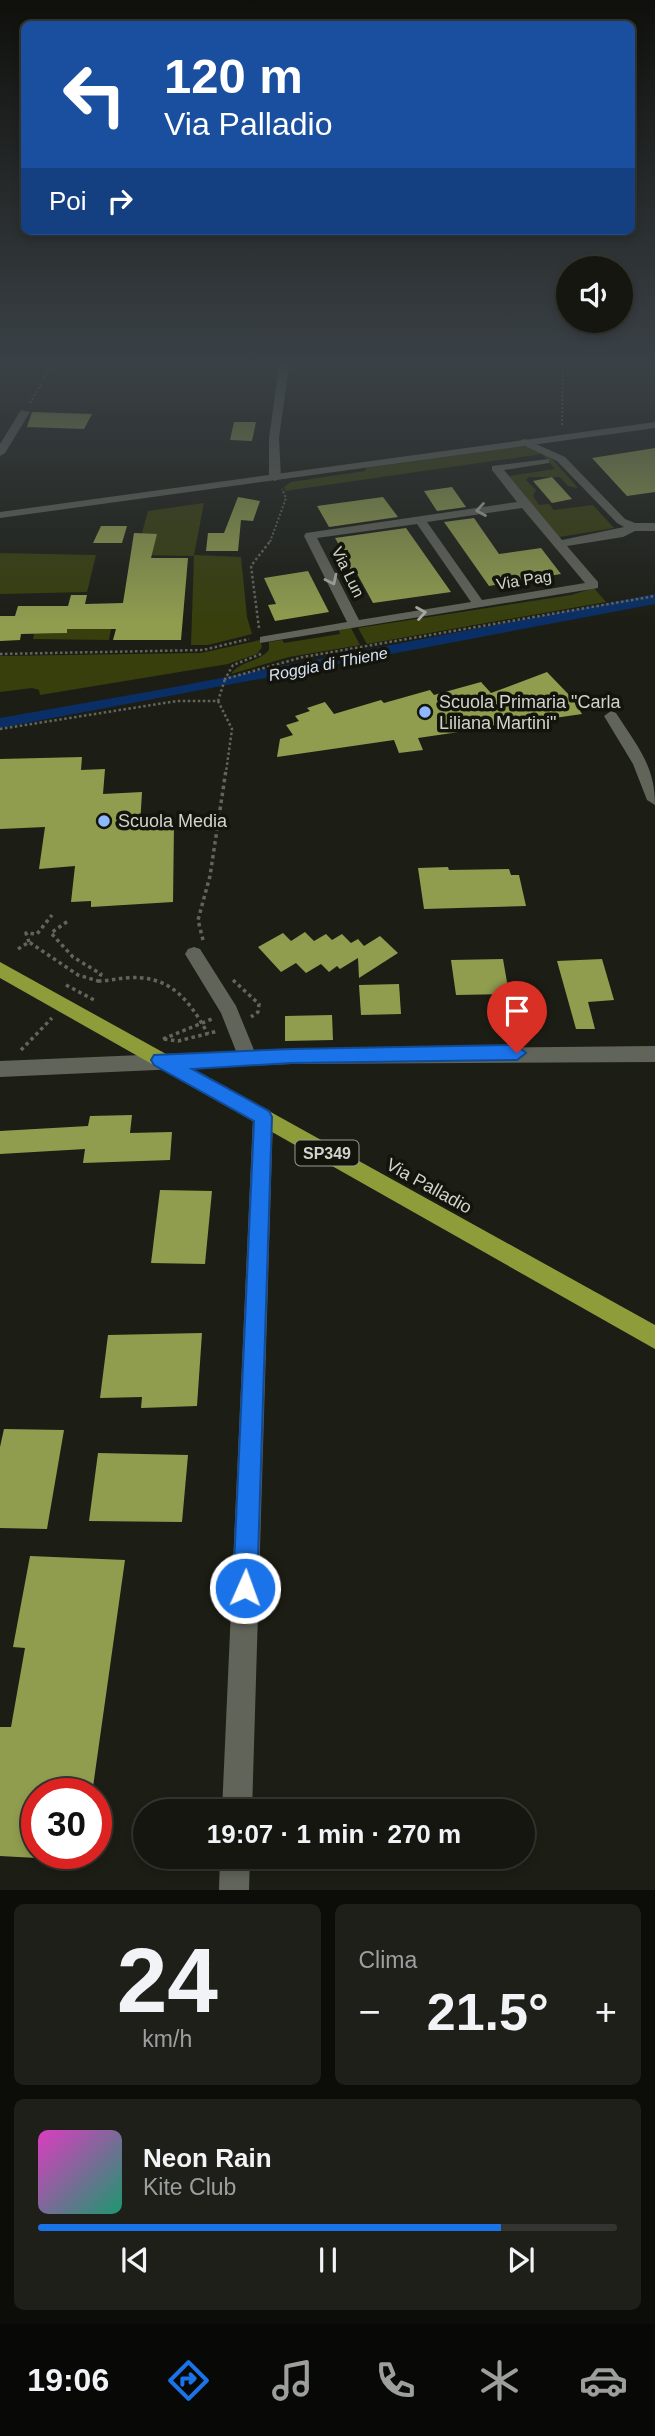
<!DOCTYPE html>
<html lang="it">
<meta charset="utf-8">
<style>
:root{--surface:#151610;--page:#1e1f19;--text:#f1f3f6;--muted:#9d9f9f;--line:#343530;--accent:#1a73e8}
body{margin:0;font-family:Helvetica,sans-serif;background:var(--page);color:var(--text);height:100vh;display:flex;flex-direction:column;font-size:26px;white-space:nowrap}
*{box-sizing:border-box;margin:0}
p{font-size:23px;color:var(--muted)}
.icon{flex:none;width:38px;height:38px;fill:none;stroke:currentColor;stroke-width:2;stroke-linecap:round;stroke-linejoin:round}
.map{position:relative;height:1890px;overflow:hidden}
.details{display:flex;flex-direction:column;gap:14px;padding:14px;background:#0c0c09;flex:1}
.details>*{flex:none}
.guide{position:absolute;left:21px;top:21px;width:614px;height:214px;border-radius:10px;box-shadow:0 4px 10px #0003,0 0 0 2px var(--line);background:#1a4fa0;color:#fff;overflow:hidden}
.controls{position:absolute;left:556px;top:256px;display:grid;gap:14px}
.controls a{display:grid;place-items:center;width:77px;height:77px;border-radius:50%;background:var(--surface);box-shadow:0 4px 10px #0003,0 0 0 2px var(--line);font-size:35px}
.speed{position:absolute;left:21px;top:1778px;display:flex;gap:14px;font-size:35px;font-weight:700;text-align:center}
.speed>*{display:grid;place-content:center;width:91px;height:91px;border-radius:50%;background:var(--surface);box-shadow:0 4px 10px #0003,0 0 0 2px var(--line);line-height:1}
.speed .limit{border:10px solid #d22;background:#fff;color:#111}
.pin{position:absolute;display:grid;place-items:center;width:60px;height:60px;color:#fff;margin:-72px -30px;border-radius:50% 50% 50% 0;rotate:-45deg;box-shadow:0 0 7px #0007}
.pin .icon{rotate:45deg}
.me{position:absolute;width:77px;margin:-38px;rotate:2deg;stroke-linejoin:round;filter:drop-shadow(0 0 5px #0008)}
.turn{display:flex;align-items:center;gap:24px;height:147px;padding:0 28px;font-size:32px}
.turn .icon{width:91px;height:91px;stroke-width:2.5}
.turn b{display:block;font-size:49px;line-height:60px}
.then{display:flex;align-items:center;height:66px;padding:0 28px;background:#0003;gap:14px;font-size:26px}
.big{font-size:52px;font-weight:700;line-height:1.1}
.details .tile{flex:1;display:flex;flex-direction:column;justify-content:center;gap:10px;min-width:0;padding:0 24px;border-radius:10px;background:var(--page)}
.details .dial{align-items:center;gap:0}
.dial b{font-size:91px;line-height:1}
.song{display:flex;align-items:center;gap:21px}
.cover{width:84px;height:84px;border-radius:10px;background:linear-gradient(135deg,hsl(310 70% 55%),hsl(160 70% 35%))}
.played{height:7px;border-radius:4px;background:linear-gradient(90deg,var(--accent) 80%,var(--line) 80%)}
.keys{display:flex;justify-content:space-around;direction:ltr}
.heat{display:flex;justify-content:space-between;align-items:center;font-size:38px;direction:ltr}
.details .tiles{flex:1;display:grid;gap:14px;grid-template-columns:1fr 1fr}
.tile:last-child{grid-column:span 2}
.trip{position:absolute;left:133px;top:1799px;width:402px;height:70px;border-radius:35px;background:var(--surface);box-shadow:0 4px 10px #0003,0 0 0 2px var(--line);font-weight:700;line-height:70px;text-align:center}
.dock{display:flex;height:112px;justify-content:space-around;align-items:center;background:#080906;color:var(--muted)}
.dock .icon{width:49px;height:49px}
.dock .current{color:var(--accent)}
.dock b{font-size:32px;color:var(--text)}
.map>svg:first-child{display:block}
</style>
<div class="map">
<svg width="655" height="1890" viewBox="0 0 655 1890">
<rect width="100%" height="100%" fill="#1c1e15"/>
<g fill="#383f0d">
<polygon points="523,446 547,453 578,488 568,486 560,477 529,477 526,480 536,490 533,496 539,505 549,504 554,510 593,505 614,528 559,537 509,476 555,469 542,454 285,491 284,487 291,482 365,471 366,468"/>
<polygon points="204,503 194,555 241,557 247,617 252,634 208,645 191,645 194,556 136,555 148,511"/>
<polygon points="0,553 96,555 87,592 0,594"/>
<polygon points="594,588 606,602 367,644 358,628 571,595"/>
<path d="M 351,628 L 360,645 L 289,657 L 231,674 C 239,661 259,662 269,650 L 269,642 L 282,640 L 284,643 L 340,634 L 339,630 Z"/>
<polygon points="67,629 111,629 109,640 33,639 34,634 66,633"/>
<polygon points="260,640 262,647 257,654 228,664 40,695 39,690 32,688 0,692 0,656 201,653"/>
</g>
<g fill="none" stroke-linecap="round" stroke-linejoin="round">
<polygon fill="#0a2f66" fill-rule="evenodd" points="655,594 655,604 0,728 0,718 164,689"/>
</g>
<g fill="#909d4e">
<polygon points="32,412 92,414 84,429 27,427"/>
<polygon points="234,422 256,422 252,441 230,440"/>
<polygon points="655,448 655,492 627,496 592,458"/>
<polygon points="552,477 572,499 552,503 533,481"/>
<polygon points="452,487 466,507 437,511 424,491"/>
<polygon points="238,497 260,501 253,521 241,520 238,551 206,551 208,533 224,533"/>
<polygon points="383,497 398,517 329,527 317,506"/>
<polygon points="474,518 499,554 541,548 561,574 489,586 444,522"/>
<polygon points="101,526 127,526 122,543 93,543"/>
<polygon points="406,528 451,592 373,603 355,570 350,571 348,550 342,550 335,538"/>
<polygon points="134,533 157,534 151,558 188,558 181,640 113,640 116,629 67,629 67,633 21,634 20,640 0,641 0,616 15,616 18,606 68,606 71,595 87,595 85,604 123,603"/>
<polygon points="308,571 329,612 275,621 268,605 276,604 264,578"/>
<polygon points="547,672 572,698 582,714 418,738 423,750 399,753 394,740 277,757 280,739 293,735 286,725 299,721 295,716 310,711 307,708 325,702 334,714 381,700 384,703 430,690 434,695 481,682 491,693"/>
<polygon points="82,757 81,770 105,769 103,794 142,792 140,825 174,824 173,902 91,907 91,901 71,902 75,866 39,869 45,827 0,829 0,759"/>
<polygon points="448,867 449,870 509,869 511,875 519,875 526,906 424,909 418,868"/>
<polygon points="305,932 314,941 326,934 332,940 342,934 351,943 358,939 364,946 380,936 398,953 359,978 358,958 340,969 337,966 329,972 321,964 306,973 296,963 281,972 258,947 283,933 291,941"/>
<polygon points="503,959 509,994 456,995 451,960"/>
<polygon points="602,959 614,1000 588,1002 595,1029 576,1029 557,961"/>
<polygon points="399,984 401,1014 361,1015 359,985"/>
<polygon points="332,1015 333,1040 285,1041 285,1016"/>
<polygon points="132,1115 130,1133 172,1132 170,1160 83,1163 85,1149 0,1154 0,1131 88,1126 90,1116"/>
<polygon points="160,1190 212,1191 205,1264 151,1263"/>
<polygon points="202,1333 197,1406 141,1408 142,1397 100,1398 108,1335"/>
<polygon points="4,1429 64,1430 47,1529 0,1528 0,1447"/>
<polygon points="98,1453 188,1455 182,1522 89,1521"/>
<polygon points="30,1556 125,1560 92,1794 37,1794 37,1858 0,1856 0,1727 11,1727 25,1648 13,1647"/>
</g>
<g fill="none" stroke-linecap="round" stroke-linejoin="round">
<g stroke="#63655d" stroke-width="2" stroke-dasharray="2 2" stroke-linecap="butt">
<polyline points="30,403 55,359"/>
<polyline points="562,425 563,359"/>
<polyline points="270,542 286,498 282,489"/>
</g>
<g stroke="#63655d" stroke-width="2.5" stroke-dasharray="2.5 2.5" stroke-linecap="butt">
<polyline points="259,628 251,566 271,540"/>
<polyline points="0,654 203,650 249,639"/>
<polyline points="261,654 233,665 225,679 303,657 655,596"/>
<polyline points="218,701 232,729 226,772"/>
<polyline points="0,729 177,701 218,701 225,679"/>
</g>
<g stroke="#63655d" stroke-width="3.5" stroke-dasharray="3.5 3.5" stroke-linecap="butt">
<polyline points="203,940 198,920 210,876 226,770"/>
<polyline points="29,942 26,933 37,934 52,915"/>
<polyline points="18,949 29,942 78,975 98,981 101,974 73,957 51,933 68,921"/>
<polyline points="233,980 259,1004 258,1012 251,1017"/>
<path d="M 98,981 C 107,981 116,979 125,978 C 169,974 188,998 208,1034"/>
<polyline points="66,985 96,1001"/>
<polyline points="163,1039 212,1019"/>
<polyline points="164,1039 178,1041 218,1031"/>
<polyline points="21,1050 52,1018"/>
</g>
<g fill="#616459" fill-rule="evenodd">
<polygon points="280,359 290,359 279,438 281,478 275,481 269,478 269,438"/>
<polygon points="21,410 30,412 5,453 0,456 0,444"/>
<path d="M 525,439 L 565,457 L 625,519 L 635,523 L 655,523 L 655,531 L 635,531 L 623,537 L 567,546 L 598,582 L 598,588 L 260,643 L 260,637 L 265,636 L 347,622 L 304,536 L 306,533 L 517,502 L 492,470 L 492,466 L 549,459 L 549,463 L 504,470 L 562,540 L 624,527 L 617,523 L 557,461 L 521,444 L 521,440 ZM 522,508 L 585,583 L 482,600 L 427,522 ZM 417,524 L 471,602 L 359,620 L 317,538 Z"/>
<path d="M 611,711 L 616,713 C 637,746 655,765 655,805 L 647,800 L 633,764 L 604,716 Z"/>
<polygon points="194,947 200,949 236,1006 254,1050 655,1046 655,1062 291,1064 0,1077 0,1061 236,1051 221,1013 185,954 188,949"/>
<polygon points="263,1108 270,1111 273,1117 252,1811 222,1811 253,1117 256,1111"/>
<polygon points="220,1857 250,1857 249,1890 219,1890"/>
</g>
<polygon fill="#616459" fill-rule="evenodd" points="655,422 655,428 0,518 0,512"/>
<polygon fill="#8f9c3a" fill-rule="evenodd" points="0,962 655,1325 655,1349 0,978"/>
</g>
<defs><path id="oneway-chevron" d="M-2-3.5L2.5 0L-2 3.5" fill="none" stroke-width="1.6" stroke-linecap="round" stroke-linejoin="round" transform="scale(1.75)"/></defs>
<g stroke="#aaaca4">
<use href="#oneway-chevron" transform="translate(481 510) rotate(171)"/>
<use href="#oneway-chevron" transform="translate(332 580) rotate(64)"/>
<use href="#oneway-chevron" transform="translate(421 613) rotate(-9)"/>
</g>
<linearGradient id="sky" x2="0" y2="1"><stop stop-color="#0f100c"/><stop offset="0.58" stop-color="#3a4146"/><stop offset="1" stop-color="#3a4146" stop-opacity="0"/></linearGradient>
<rect width="655" height="624" fill="url(#sky)"/>
<polygon fill="#1a73e8" stroke="#114b97" stroke-width="2" points="517,1045 526,1053 517,1060 291,1063 192,1069 269,1111 272,1117 257,1588 254,1597 245,1600 237,1597 233,1588 254,1121 154,1065 151,1060 154,1055 291,1049"/>
<g fill="#8db9fc" stroke="#13150c" stroke-width="2.5">
<circle cx="425" cy="712" r="7"/>
<circle cx="104" cy="821" r="7"/>
</g>
<g text-anchor="middle" dominant-baseline="central" stroke-width="7" stroke-linejoin="round" paint-order="stroke">
<g font-size="16" fill="#d2d3cd" stroke="#13150c">
<text transform="translate(348 572) rotate(64)">Via Lun</text>
<text transform="translate(524 580) rotate(-9)">Via Pag</text>
</g>
<g font-size="16" font-style="italic" fill="#d8e3f5" stroke="#13150c">
<text transform="translate(328 664) rotate(-11)">Roggia di Thiene</text>
</g>
<rect fill="#13150c" stroke="#999a93" stroke-width="2" x="295.5" y="1140.5" width="63" height="25" rx="5"/>
<g font-size="16" font-weight="bold" fill="#d2d3cd">
<text x="327" y="1153">SP349</text>
</g>
<g font-size="18" fill="#d2d3cd" stroke="#13150c" text-anchor="start">
<text x="439" y="702">Scuola Primaria "Carla<tspan x="439" dy="21">Liliana Martini"</tspan></text>
<text x="118" y="821">Scuola Media</text>
</g>
<g font-size="18" fill="#d2d3cd" stroke="#13150c">
<text transform="translate(429 1186) rotate(29)">Via Palladio</text>
</g>
</g>
</svg>
<div class="controls">
<a><svg class="icon" aria-label="sound" viewBox="0 0 24 24"><path d="M4 9h4l5-4v14l-5-4H4zM17 9q2 3 0 6"/></svg></a>
</div>
<div class="speed"><div class="limit">30</div></div>
<div class="pin" style="left:517px;top:1053px;background:#d93025"><svg class="icon" aria-label="arrive" viewBox="0 0 24 24"><path d="M6 21V4h12l-3 4 3 4H6"/></svg></div>
<svg class="me" style="left:245px;top:1588px" viewBox="-20 -20 40 40"><circle r="17" fill="#1a73e8" stroke="#fff" stroke-width="3"/><path d="M0-11L8 9 0 5-8 9z" fill="#fff"/></svg>
<div class="trip">19:07 · 1 min · 270 m</div>
<div class="guide">
<div class="turn"><svg class="icon" aria-label="left" viewBox="0 0 24 24"><path d="M17 20v-9H6M10 6l-5 5 5 5"/></svg><div><b>120 m</b>Via Palladio</div></div>
<div class="then">Poi<svg class="icon" aria-label="right" viewBox="0 0 24 24"><path d="M7 20v-9h11M14 6l5 5-5 5"/></svg></div>
</div>
</div>
<section class="details">
<div class="tiles">
<div class="tile dial"><b>24</b><p>km/h</p></div>
<div class="tile"><p>Clima</p>
<div class="heat"><a>−</a><b class="big">21.5°</b><a>+</a></div>
</div>
<div class="tile">
<div class="song"><i class="cover"></i><div><b>Neon Rain</b><p>Kite Club</p></div></div>
<div class="played"></div>
<div class="keys"><svg class="icon" aria-label="previous" viewBox="0 0 24 24"><path d="M18 5L8 12l10 7zM5 5v14"/></svg><svg class="icon" aria-label="pause" viewBox="0 0 24 24"><path d="M8 5v14M16 5v14"/></svg><svg class="icon" aria-label="next" viewBox="0 0 24 24"><path d="M6 5l10 7-10 7zM19 5v14"/></svg></div>
</div>
</div>
</section>
<nav class="dock">
<b>19:06</b>
<svg class="icon current" aria-label="directions" viewBox="0 0 24 24"><path d="M12 3l9 9-9 9-9-9zM9 14v-3h6M13 9l2 2-2 2"/></svg>
<svg class="icon" aria-label="music" viewBox="0 0 24 24"><path d="M9 18V5l10-2v13"/><circle cx="6" cy="18" r="3"/><circle cx="16" cy="16" r="3"/></svg>
<svg class="icon" aria-label="phone" viewBox="0 0 24 24"><path d="M5 4h4l2 5-3 2q2 4 5 5l2-3 5 2v4C11 20 4 13 5 4z"/></svg>
<svg class="icon" aria-label="climate" viewBox="0 0 24 24"><path d="M12 3v18M4 7l16 10M4 17L20 7"/></svg>
<svg class="icon" aria-label="car" viewBox="0 0 24 24"><path d="M5 17H2v-5l4-1 3-4h7l3 4 3 1v5h-3M9 17h6M6 11h13"/><circle cx="7" cy="17" r="2"/><circle cx="17" cy="17" r="2"/></svg>
</nav>
